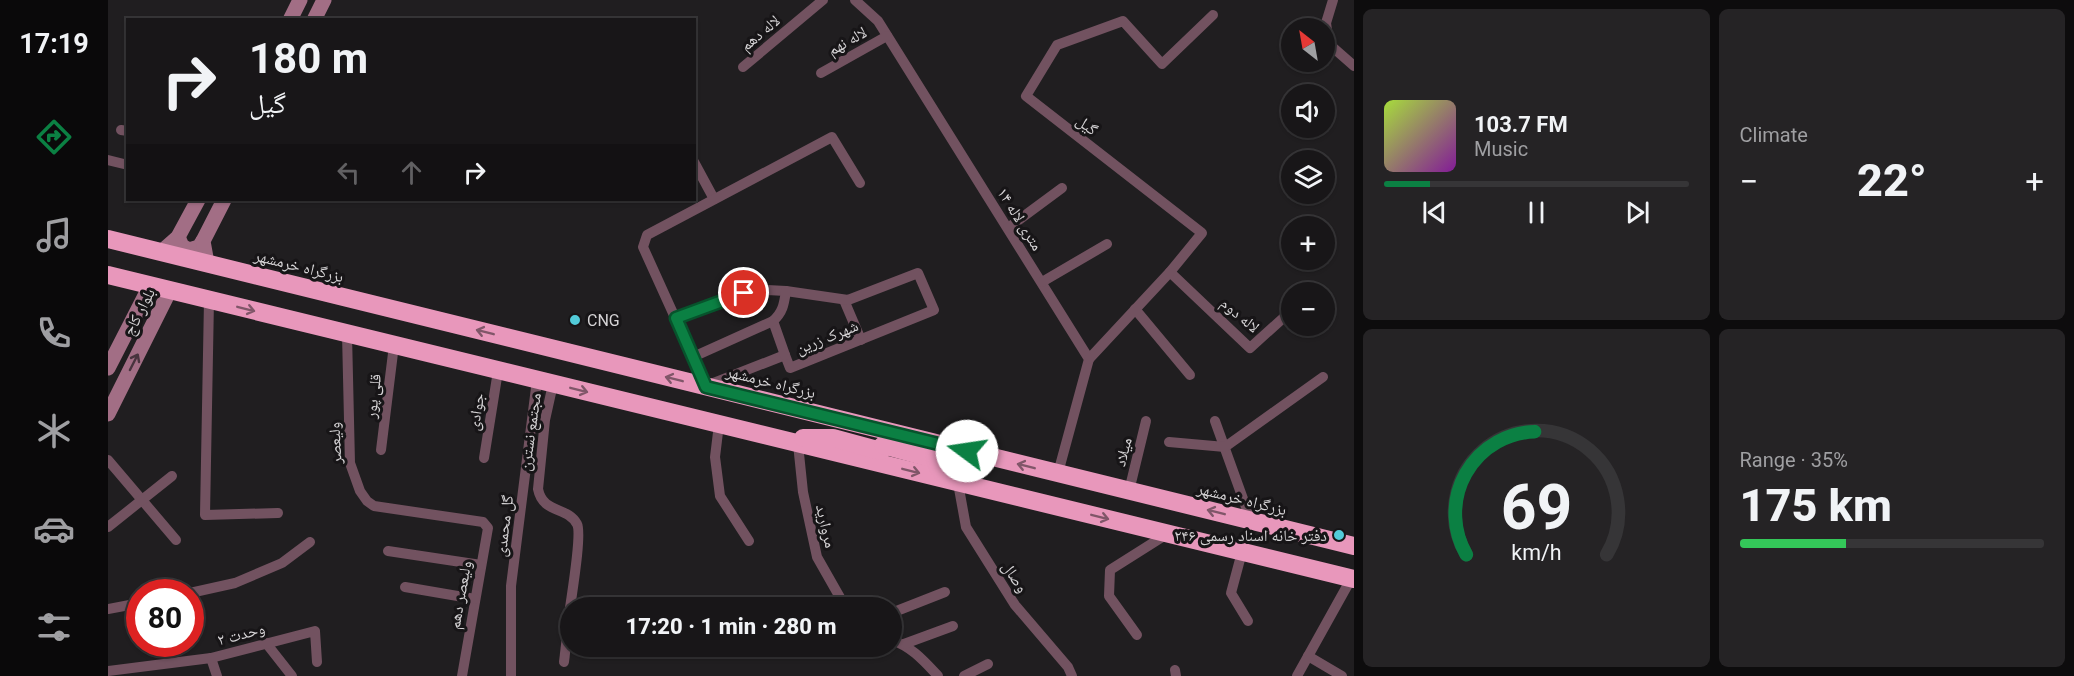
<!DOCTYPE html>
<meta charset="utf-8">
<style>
:root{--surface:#181618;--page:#252325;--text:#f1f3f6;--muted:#9f9fa2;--line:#363537;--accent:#0b8043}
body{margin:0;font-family:Roboto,"Noto Naskh Arabic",sans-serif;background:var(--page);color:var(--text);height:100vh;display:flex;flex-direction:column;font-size:22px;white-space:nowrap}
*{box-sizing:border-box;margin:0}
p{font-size:20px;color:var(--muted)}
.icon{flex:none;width:33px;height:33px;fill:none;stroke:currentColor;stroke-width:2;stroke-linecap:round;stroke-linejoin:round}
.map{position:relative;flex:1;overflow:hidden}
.details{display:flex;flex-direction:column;gap:9px;padding:9px;background:#0d0c0d;width:720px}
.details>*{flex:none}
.top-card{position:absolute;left:18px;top:18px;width:570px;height:183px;border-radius:0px;box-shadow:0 2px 4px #0004,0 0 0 2px var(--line);background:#181618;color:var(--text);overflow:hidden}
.needle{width:39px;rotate:329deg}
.buttons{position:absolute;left:1173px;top:18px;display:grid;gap:12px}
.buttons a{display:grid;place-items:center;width:54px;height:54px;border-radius:50%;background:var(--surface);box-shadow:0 2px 4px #0004,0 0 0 2px var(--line);font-size:30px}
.speed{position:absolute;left:18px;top:579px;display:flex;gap:12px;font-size:30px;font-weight:700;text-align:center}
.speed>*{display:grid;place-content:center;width:78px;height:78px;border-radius:50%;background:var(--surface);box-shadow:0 2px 4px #0004,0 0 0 2px var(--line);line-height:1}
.speed .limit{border:9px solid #d22;background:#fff;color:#111}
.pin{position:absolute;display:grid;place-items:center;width:51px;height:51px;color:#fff;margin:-26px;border:3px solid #fff;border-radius:50%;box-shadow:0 2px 6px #0007}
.me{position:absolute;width:66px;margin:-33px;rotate:284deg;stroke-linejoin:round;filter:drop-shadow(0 0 4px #0008)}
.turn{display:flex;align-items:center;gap:21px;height:126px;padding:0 24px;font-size:27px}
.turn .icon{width:78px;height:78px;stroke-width:2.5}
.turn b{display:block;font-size:42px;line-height:51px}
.lanes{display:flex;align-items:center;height:57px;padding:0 24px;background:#0003;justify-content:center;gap:30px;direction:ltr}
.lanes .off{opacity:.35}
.big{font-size:45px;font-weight:800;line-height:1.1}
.details .tile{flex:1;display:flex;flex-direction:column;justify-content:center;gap:9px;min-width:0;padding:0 21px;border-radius:9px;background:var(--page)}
.details .dial{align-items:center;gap:0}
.dial svg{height:156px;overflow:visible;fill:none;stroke:var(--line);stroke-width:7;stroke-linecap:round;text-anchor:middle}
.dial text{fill:var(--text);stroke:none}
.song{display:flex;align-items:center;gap:18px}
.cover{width:72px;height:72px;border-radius:9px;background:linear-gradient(135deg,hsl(80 70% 55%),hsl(290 70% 35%))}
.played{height:6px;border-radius:3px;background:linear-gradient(90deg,var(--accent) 15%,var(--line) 15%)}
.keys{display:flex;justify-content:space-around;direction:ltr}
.heat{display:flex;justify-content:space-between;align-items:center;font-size:33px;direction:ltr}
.charge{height:9px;border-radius:4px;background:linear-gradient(90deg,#34c759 35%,var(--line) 0)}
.details .tiles{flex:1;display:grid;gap:9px;grid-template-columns:repeat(2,1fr)}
.trip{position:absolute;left:452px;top:597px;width:342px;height:60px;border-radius:30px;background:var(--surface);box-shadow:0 2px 4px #0004,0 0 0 2px var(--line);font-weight:800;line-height:60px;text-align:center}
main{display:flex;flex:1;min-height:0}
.tabs{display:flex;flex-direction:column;width:108px;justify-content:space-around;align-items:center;background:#0a090a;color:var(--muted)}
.tabs .icon{width:42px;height:42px}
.tabs .on{color:var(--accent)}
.tabs b{font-size:27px;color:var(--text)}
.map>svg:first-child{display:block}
</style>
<main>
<nav class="tabs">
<b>17:19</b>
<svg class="icon on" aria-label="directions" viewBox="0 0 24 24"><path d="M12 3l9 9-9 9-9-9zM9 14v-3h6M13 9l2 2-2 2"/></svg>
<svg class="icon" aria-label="music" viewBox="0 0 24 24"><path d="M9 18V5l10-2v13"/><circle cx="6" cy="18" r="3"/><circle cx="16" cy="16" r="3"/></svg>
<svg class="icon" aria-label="phone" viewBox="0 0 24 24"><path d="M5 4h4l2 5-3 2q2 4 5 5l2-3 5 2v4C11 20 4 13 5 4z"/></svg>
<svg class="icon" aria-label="climate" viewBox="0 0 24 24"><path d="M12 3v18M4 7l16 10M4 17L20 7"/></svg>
<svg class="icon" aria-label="car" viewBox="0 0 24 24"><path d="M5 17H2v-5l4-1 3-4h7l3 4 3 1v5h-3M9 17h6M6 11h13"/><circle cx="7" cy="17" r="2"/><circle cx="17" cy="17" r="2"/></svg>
<svg class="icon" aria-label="filters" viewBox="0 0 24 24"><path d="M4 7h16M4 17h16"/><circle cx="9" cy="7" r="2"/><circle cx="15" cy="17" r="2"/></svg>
</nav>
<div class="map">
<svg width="1246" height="676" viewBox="0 0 1246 676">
<rect width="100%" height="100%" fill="#201e20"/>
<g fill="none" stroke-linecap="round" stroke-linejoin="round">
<g stroke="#725260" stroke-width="10">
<polyline points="747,0 770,21 981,359 950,473"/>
<polyline points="1225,0 1218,23 1221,44 1246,66"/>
<polyline points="635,67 715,0"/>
<polyline points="713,73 779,36"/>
<polyline points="13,130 20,131"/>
<polyline points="0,160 20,165"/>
<polyline points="586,162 606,199"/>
<polyline points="900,228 954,188"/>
<polyline points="1062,272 1142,348 1184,310"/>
<polyline points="934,282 999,244"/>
<polyline points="101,300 97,515 170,513"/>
<polyline points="736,300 753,340"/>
<polyline points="1027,309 1082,375"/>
<polyline points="568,318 636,293 659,290 678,291 740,300 810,273 826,310 682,368 677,355 598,386 535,247 539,235 724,137 752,183"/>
<polyline points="665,321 677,355"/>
<polyline points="239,334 242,463 252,491 259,501 266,506 375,522 380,528 354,676"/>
<path d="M 585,357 L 665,321 C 675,312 676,304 678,291"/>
<polyline points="981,359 1062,272 1094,233 918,96 949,45 1015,21 1054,64 1105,15"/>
<path d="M 445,384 L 437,420 L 430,489 C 435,514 459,506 469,524 C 474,533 464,593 462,608"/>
<polyline points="1107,421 1143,521"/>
<polyline points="611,424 607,457 612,496 641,541"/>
<polyline points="1061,442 1117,447 1215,377"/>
<polyline points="690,444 695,492 709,557 738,608"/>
<polyline points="273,450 286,345"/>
<polyline points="376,458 390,371"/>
<polyline points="0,460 68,540"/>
<polyline points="850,483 858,527 907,605 960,667 964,676"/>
<polyline points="1021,491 1038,421"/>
<polyline points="0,527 64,476"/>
<polyline points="280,551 373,565"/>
<polyline points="1134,552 1123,593 1140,621"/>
<polyline points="297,587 367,599"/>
<polyline points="82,593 127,583 174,563 202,542"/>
<polyline points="0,609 32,603"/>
<polyline points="783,621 786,612 837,592"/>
<polyline points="1029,635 1001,596 1002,570 1059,534"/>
<path d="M 783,640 C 803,646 816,661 830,676"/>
<polyline points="158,643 184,676"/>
<polyline points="796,644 845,626"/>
<polyline points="1200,656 1234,676"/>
<polyline points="103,658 109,676"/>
<polyline points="456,662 462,610"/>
<polyline points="1067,670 1068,676"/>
<polyline points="0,671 103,658 207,631 209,662"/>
<polyline points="403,676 403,586 429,380"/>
<polyline points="856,676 880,664"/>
<polyline points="1189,676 1243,579"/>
</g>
<g stroke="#a26e85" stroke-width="15">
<polyline points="182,20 192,0"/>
<polyline points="206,20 216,0"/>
<polyline points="70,237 74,246 81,250 91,247 95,241"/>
<polyline points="53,252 70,237 90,200"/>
<polyline points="99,263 95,241 116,200"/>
<polyline points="0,368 42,286"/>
<polyline points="0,414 62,290"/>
</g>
<g stroke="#e897bb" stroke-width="18">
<polyline points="0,239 1246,546"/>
<polyline points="0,275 1246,579"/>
<polyline points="695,438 725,438 773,451"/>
<polyline points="775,445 837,462 869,457"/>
</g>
</g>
<defs><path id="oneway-shaft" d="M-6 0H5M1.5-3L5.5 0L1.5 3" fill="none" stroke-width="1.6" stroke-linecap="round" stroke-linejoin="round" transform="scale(1.5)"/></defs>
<g stroke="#805669">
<use href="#oneway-shaft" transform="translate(138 309) rotate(14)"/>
<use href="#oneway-shaft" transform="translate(377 332) rotate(-166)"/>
<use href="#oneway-shaft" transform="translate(566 379) rotate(-166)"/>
<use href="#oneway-shaft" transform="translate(471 390) rotate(14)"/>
<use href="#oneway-shaft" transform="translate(918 466) rotate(-166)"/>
<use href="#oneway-shaft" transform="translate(803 471) rotate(14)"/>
<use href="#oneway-shaft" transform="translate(1108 512) rotate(-166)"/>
<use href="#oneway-shaft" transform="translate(992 517) rotate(14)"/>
</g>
<use stroke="#48343e" href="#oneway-shaft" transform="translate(26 362) rotate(-63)"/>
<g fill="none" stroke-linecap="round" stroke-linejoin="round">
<g stroke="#07532c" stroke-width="15">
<polyline id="route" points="636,293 568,318 598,387 859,451"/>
</g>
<use href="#route" stroke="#0b8043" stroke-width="10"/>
</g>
<g fill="#52cbd9" stroke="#171517" stroke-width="2">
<circle cx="467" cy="320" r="6"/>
<circle cx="1231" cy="535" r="6"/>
</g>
<g text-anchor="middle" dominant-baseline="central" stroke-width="6" stroke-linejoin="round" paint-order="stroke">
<g font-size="16" fill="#d5d3d5" stroke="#171517">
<text transform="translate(652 33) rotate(-40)">لاله دهم</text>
<text transform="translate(739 41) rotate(-29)">لاله نهم</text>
<text transform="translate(979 125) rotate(38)">گیل</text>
<text transform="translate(912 219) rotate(58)">۱۴ متری لاله</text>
<text transform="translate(191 266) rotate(14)">بزرگراه خرمشهر</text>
<text transform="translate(31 312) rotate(-63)">بلوار کاج</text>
<text transform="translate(1132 315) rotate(40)">لاله دوم</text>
<text transform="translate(719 337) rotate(-22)">شهرک زرین</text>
<text transform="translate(663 382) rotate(14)">بزرگراه خرمشهر</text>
<text transform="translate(265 396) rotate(-83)">قلی پور</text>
<text transform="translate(368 412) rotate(-81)">جوادی</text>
<text transform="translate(422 432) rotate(-82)">مجتمع نسترن</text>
<text transform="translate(227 443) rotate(-93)">ولیعصر</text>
<text transform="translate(1015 452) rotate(-76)">میلاد</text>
<text transform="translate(1134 499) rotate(14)">بزرگراه خرمشهر</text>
<text transform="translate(396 526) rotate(-83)">گل محمدی</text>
<text transform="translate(718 526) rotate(77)">مروارید</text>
<text transform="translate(907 577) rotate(57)">وصال</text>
<text transform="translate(352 595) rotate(-80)">ولیعصر دهم</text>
<text transform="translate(133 634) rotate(-15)">وحدت ۲</text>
</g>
<g font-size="16" fill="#d5d3d5" stroke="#171517" text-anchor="start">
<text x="479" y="320">CNG</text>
<text x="1219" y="535" text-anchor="end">دفتر خانه اسناد رسمی ۲۴۶</text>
</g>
</g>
</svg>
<div class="buttons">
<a><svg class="needle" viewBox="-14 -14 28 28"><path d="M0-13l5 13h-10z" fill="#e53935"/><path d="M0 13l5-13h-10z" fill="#9f9fa2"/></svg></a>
<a><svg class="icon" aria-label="sound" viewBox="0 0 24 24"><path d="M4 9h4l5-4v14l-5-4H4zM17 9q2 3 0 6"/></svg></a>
<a><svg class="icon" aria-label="layers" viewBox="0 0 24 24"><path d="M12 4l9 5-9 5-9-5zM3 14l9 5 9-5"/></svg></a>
<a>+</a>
<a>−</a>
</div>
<div class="speed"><div class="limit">80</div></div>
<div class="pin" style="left:636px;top:293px;background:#d93025"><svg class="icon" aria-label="arrive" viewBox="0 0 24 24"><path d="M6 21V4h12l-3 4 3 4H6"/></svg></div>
<svg class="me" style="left:859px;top:451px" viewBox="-20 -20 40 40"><circle r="19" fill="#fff"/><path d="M0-13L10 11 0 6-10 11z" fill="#0b8043"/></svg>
<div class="trip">17:20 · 1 min · 280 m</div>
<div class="top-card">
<div class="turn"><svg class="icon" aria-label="right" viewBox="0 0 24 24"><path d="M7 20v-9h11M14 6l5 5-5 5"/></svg><div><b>180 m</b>گیل</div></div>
<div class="lanes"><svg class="icon off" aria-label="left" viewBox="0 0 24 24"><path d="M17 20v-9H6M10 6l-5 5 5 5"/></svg><svg class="icon off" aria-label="ahead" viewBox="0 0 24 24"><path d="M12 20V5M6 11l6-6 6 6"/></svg><svg class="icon" aria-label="right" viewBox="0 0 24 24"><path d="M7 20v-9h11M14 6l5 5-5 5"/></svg></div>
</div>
</div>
<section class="details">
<div class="tiles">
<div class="tile">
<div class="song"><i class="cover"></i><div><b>103.7 FM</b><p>Music</p></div></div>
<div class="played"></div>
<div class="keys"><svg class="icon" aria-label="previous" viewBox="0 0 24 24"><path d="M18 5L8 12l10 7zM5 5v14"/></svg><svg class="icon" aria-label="pause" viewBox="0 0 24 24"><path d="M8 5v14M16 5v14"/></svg><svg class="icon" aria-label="next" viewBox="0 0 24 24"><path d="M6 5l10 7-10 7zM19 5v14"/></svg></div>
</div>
<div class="tile"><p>Climate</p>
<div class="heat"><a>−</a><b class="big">22°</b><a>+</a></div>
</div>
<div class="tile dial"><svg viewBox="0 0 100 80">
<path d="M14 69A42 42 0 1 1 86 69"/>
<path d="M14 69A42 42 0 0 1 49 6" stroke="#0b8043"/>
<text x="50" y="56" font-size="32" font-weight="700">69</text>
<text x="50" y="72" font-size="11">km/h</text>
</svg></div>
<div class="tile"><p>Range · 35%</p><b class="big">175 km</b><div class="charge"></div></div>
</div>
</section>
</main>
